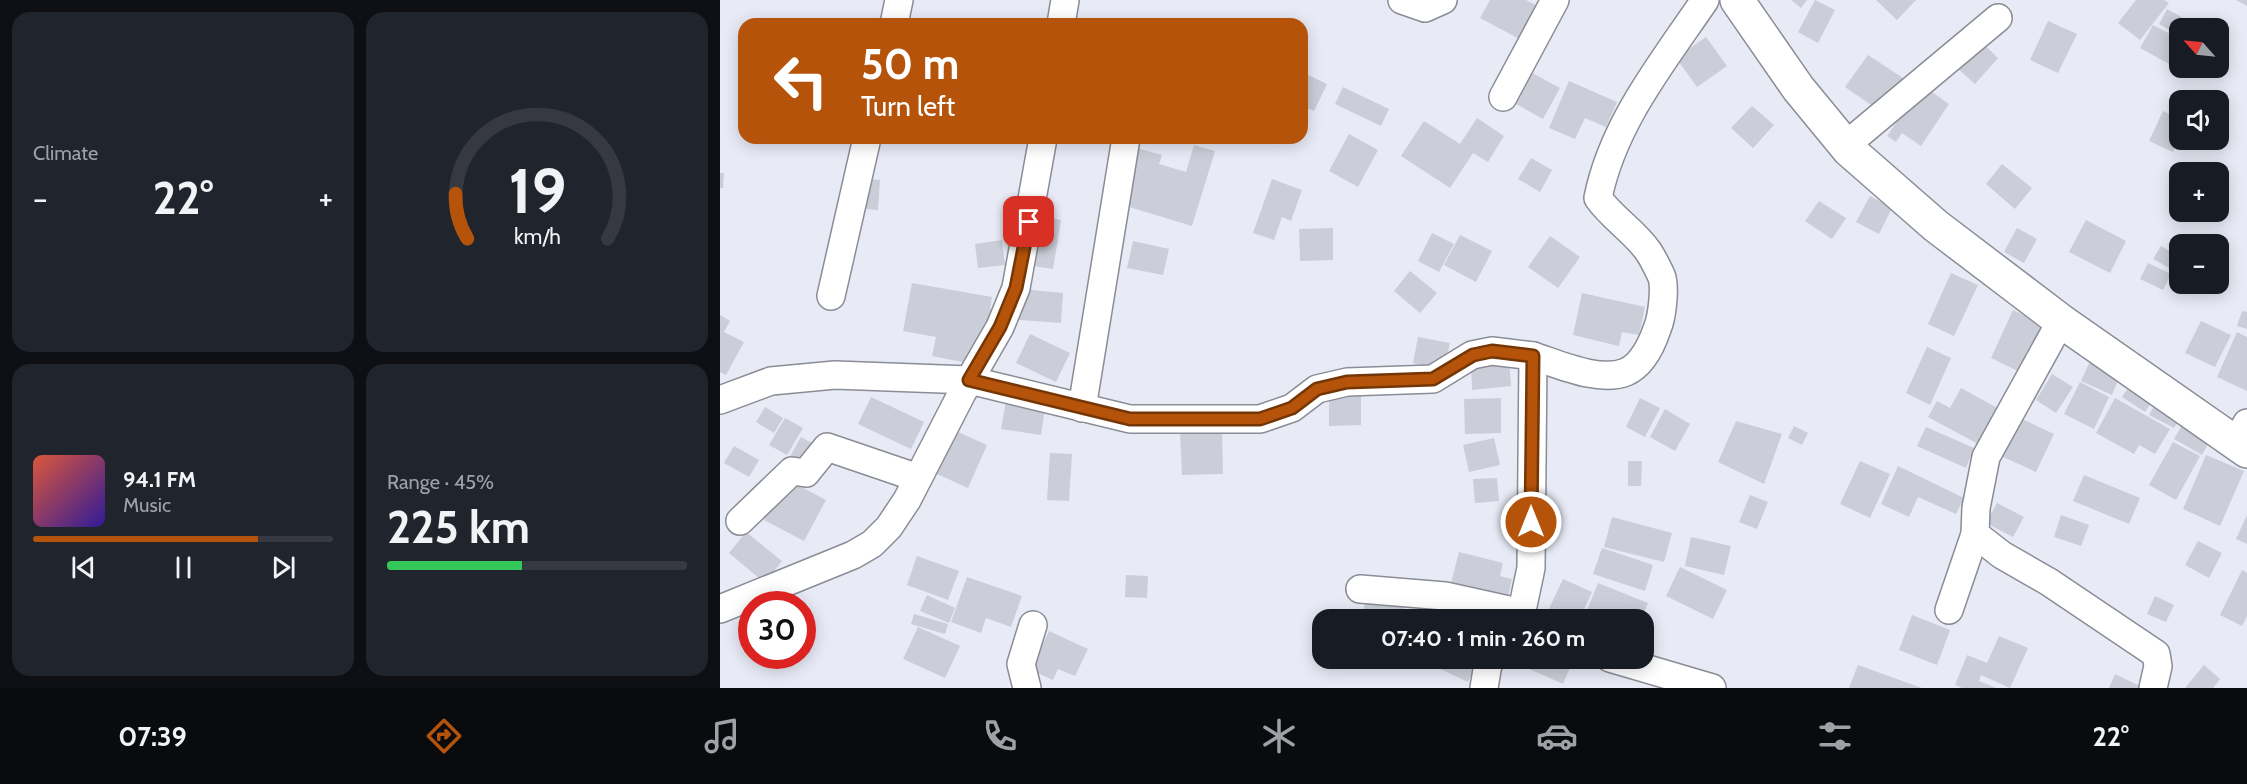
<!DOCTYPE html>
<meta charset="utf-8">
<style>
:root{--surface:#171b24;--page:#20242c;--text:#f1f3f6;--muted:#9ea1a6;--line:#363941;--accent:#b45309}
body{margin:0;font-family:Cabin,sans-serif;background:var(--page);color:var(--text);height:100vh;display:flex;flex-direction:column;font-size:22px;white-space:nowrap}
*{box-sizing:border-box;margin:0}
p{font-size:20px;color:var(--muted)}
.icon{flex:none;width:33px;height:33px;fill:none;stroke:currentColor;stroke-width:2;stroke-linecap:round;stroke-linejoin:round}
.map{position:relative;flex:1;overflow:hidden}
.drawer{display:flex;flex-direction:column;gap:12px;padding:12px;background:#0d0f14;width:720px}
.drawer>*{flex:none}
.banner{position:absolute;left:18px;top:18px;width:570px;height:126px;border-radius:18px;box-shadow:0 3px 15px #0003;background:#b45309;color:#fff;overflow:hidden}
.needle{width:39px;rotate:297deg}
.buttons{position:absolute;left:1449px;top:18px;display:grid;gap:12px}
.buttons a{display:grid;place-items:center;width:60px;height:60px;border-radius:12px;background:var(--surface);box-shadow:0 3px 15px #0003;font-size:30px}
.speed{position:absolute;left:18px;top:591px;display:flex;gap:12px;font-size:30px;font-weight:700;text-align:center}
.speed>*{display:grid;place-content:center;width:78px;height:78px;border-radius:50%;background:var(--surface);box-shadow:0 3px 15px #0003;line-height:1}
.speed .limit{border:9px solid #d22;background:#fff;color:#111}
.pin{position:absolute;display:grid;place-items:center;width:51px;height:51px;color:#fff;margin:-26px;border-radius:12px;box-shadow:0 3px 9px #0006}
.me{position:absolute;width:66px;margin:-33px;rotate:0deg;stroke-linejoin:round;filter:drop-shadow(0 0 4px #0008)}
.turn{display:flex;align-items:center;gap:21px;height:126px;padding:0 24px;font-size:27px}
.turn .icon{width:78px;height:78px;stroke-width:2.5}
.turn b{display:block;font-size:42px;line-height:51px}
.big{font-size:45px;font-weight:800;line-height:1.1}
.drawer .widget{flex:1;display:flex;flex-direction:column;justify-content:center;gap:9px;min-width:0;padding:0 21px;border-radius:18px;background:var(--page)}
.drawer .dial{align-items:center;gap:0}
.dial svg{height:156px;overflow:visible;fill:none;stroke:var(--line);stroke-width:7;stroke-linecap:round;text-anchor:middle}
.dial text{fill:var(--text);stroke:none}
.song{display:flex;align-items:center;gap:18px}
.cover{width:72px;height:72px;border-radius:9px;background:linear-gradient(135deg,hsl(10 70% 55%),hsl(250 70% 35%))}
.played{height:6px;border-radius:3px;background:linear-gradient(90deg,var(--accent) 75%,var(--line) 75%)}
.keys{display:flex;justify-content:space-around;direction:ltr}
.heat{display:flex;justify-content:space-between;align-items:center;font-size:33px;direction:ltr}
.charge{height:9px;border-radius:4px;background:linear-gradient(90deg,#34c759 45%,var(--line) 0)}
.drawer .tiles{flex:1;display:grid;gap:12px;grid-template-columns:repeat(2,1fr)}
.trip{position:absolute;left:592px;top:609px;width:342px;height:60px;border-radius:18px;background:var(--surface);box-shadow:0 3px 15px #0003;font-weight:800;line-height:60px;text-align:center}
.menu{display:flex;height:96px;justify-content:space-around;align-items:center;background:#090b0e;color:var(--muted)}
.menu .icon{width:42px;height:42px}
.menu .active{color:var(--accent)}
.menu b{font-size:27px;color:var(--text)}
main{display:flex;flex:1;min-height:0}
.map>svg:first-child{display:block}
</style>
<main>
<section class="drawer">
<div class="tiles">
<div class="widget"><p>Climate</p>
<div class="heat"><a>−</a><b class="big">22°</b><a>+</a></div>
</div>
<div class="widget dial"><svg viewBox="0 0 100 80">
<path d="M14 69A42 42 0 1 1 86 69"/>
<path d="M14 69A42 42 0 0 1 8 46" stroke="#b45309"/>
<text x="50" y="56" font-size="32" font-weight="700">19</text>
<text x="50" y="72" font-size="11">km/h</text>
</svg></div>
<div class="widget">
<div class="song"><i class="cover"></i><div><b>94.1 FM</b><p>Music</p></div></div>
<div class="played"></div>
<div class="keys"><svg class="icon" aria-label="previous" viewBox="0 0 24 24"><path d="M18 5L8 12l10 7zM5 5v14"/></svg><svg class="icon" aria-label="pause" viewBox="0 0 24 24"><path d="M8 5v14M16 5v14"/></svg><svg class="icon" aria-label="next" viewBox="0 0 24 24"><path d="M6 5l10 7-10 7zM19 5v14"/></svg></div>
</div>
<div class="widget"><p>Range · 45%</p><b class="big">225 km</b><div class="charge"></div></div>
</div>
</section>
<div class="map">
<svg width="1527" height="688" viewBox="0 0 1527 688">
<rect width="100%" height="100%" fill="#e8ebf6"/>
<g fill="#cbcdd8">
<polygon points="770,0 806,0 825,10 807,43 760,18"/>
<polygon points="1071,0 1087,0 1081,8"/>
<polygon points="1095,0 1115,10 1098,43 1078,32"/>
<polygon points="1156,0 1196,0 1177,20"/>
<polygon points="1416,0 1444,0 1449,3 1420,40 1398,23"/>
<polygon points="1516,0 1527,0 1527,6"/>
<polygon points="1447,9 1476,25 1474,28 1460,28 1460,36 1439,24"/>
<polygon points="1328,21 1357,34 1338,73 1310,60"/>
<polygon points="1433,25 1460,39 1460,46 1449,64 1420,48"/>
<polygon points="986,37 1007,66 977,87 956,58"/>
<polygon points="1259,40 1278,58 1255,84 1235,66"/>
<polygon points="1148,55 1183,78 1160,111 1125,87"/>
<polygon points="803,68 840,88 823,119 787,99"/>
<polygon points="582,72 607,84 594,111 582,106"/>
<polygon points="849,81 897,102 886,127 865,118 855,139 829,128"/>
<polygon points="1202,85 1229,104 1201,146 1182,133 1176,142 1167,136"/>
<polygon points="623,87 669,109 661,126 615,104"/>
<polygon points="1032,106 1054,125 1033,148 1011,128"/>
<polygon points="1443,111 1460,119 1460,138 1453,152 1429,141"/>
<polygon points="757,118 784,136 768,162 753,153 730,188 681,156 704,121 740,144"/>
<polygon points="629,134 658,150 638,187 609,171"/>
<polygon points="474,145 495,151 472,226 396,203 413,147 442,155 439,164 466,172"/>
<polygon points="811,158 832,170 820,192 798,179"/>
<polygon points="1282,164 1312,188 1295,209 1266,184"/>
<polygon points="0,173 4,173 3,188 0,188"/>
<polygon points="136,178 160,180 158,210 134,208"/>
<polygon points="552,179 582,190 571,221 562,217 554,240 533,233"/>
<polygon points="1150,196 1172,208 1159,234 1136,222"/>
<polygon points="1099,201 1126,218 1112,239 1085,221"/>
<polygon points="315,215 341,220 333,269 307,265"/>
<polygon points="1366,220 1406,241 1390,273 1349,252"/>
<polygon points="613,228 613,260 580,261 579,229"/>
<polygon points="1297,228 1317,239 1304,263 1284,252"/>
<polygon points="712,233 734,244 719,272 698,261"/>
<polygon points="740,235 772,251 756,282 724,265"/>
<polygon points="830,236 860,257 838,288 808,267"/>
<polygon points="282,240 285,265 258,268 255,244"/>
<polygon points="413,241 449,249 443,275 407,268"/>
<polygon points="1441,246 1460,257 1460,267 1457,272 1433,259"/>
<polygon points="1428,263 1451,274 1443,290 1420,279"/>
<polygon points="690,271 717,293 700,313 674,291"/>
<polygon points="1231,273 1258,285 1234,336 1208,324"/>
<polygon points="192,283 272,297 270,309 272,310 265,349 252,364 212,356 216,337 183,331"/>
<polygon points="302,289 343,293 341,323 299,320"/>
<polygon points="862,293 925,307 919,335 902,332 899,346 853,335"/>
<polygon points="1293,310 1327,326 1304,374 1271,358"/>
<polygon points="1522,311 1527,312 1527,329 1517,326"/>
<polygon points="0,315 10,321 4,332 24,342 6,375 0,372"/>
<polygon points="1481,321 1511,335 1495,367 1465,353"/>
<polygon points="1517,332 1527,337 1527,391 1497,377"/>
<polygon points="310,334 350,353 336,382 296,363"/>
<polygon points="698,337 730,343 724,369 693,363"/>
<polygon points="1207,347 1231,358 1210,405 1186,393"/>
<polygon points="1371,359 1401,373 1392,395 1361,381"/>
<polygon points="789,360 791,386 752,390 751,363"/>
<polygon points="1332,374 1353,387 1336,413 1316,400"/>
<polygon points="1414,379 1437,394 1425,412 1402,397"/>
<polygon points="1360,382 1389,397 1374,429 1344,414"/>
<polygon points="1241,388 1279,409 1260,445 1208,417 1217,401 1230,408"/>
<polygon points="641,395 641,425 609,426 609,396"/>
<polygon points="287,396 326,402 321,435 281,429"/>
<polygon points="151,397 204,422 191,449 138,424"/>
<polygon points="781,398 781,433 745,434 744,399"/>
<polygon points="920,398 940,408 925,437 906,427"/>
<polygon points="1395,398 1450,429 1435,454 1419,445 1414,454 1376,433"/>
<polygon points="1438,399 1462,412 1454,428 1429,415"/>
<polygon points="45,407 63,418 54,433 36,422"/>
<polygon points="945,409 970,424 955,451 930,437"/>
<polygon points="65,418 83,428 67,455 49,445"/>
<polygon points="1300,418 1334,434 1316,472 1281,456"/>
<polygon points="1465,420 1493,435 1482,455 1454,439"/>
<polygon points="1016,421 1062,434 1044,484 998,462"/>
<polygon points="1074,426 1088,433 1082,445 1068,438"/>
<polygon points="1206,427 1254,448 1246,468 1197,446"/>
<polygon points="502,430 503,474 462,475 460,432"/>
<polygon points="236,431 267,445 248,488 217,474"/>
<polygon points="81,437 95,445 83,467 68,460"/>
<polygon points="774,438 780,465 749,472 743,445"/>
<polygon points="1453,442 1480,456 1456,500 1429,485"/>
<polygon points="14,446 39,460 29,477 4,463"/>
<polygon points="330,453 352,454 349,501 327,500"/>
<polygon points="1486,455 1524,471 1500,526 1463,509"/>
<polygon points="908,461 922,461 921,486 908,486"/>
<polygon points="1140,461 1170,474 1150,518 1120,504"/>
<polygon points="1178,466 1244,498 1236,514 1198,497 1189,517 1161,504"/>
<polygon points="1364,475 1420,498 1409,524 1353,501"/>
<polygon points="777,478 779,501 755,503 753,479"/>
<polygon points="66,479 106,500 84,541 44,520"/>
<polygon points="1030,495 1048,502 1037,529 1019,522"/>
<polygon points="1277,503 1304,517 1293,537 1266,523"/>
<polygon points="1341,515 1369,525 1361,546 1334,537"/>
<polygon points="1527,515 1527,544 1516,539"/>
<polygon points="892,517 952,533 944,562 884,547"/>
<polygon points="26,532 62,561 45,583 9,553"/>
<polygon points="971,537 1011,546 1004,575 965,566"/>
<polygon points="1478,541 1502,553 1489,578 1465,565"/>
<polygon points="882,548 933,565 925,591 873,574"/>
<polygon points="739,552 783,563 780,576 792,579 787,601 730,587"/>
<polygon points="197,556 239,571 228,600 187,585"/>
<polygon points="960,567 1007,590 993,619 946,596"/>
<polygon points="1522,570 1527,573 1527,616 1522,626 1500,615"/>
<polygon points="406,575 428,576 427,598 405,597"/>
<polygon points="247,577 302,596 291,627 266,618 261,633 231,622"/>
<polygon points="843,579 872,592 859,620 840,620 827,613"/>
<polygon points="878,583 928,603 921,620 882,620 866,613"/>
<polygon points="207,595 235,608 229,623 200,611"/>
<polygon points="1435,596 1454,605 1446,622 1427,614"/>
<polygon points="647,597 684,607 680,620 641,620"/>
<polygon points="739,613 754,620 735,620"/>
<polygon points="194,614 228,624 225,634 191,624"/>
<polygon points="1192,615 1230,630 1217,665 1179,650"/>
<polygon points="198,627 240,646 225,678 183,659"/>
<polygon points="329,631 368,649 355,676 338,669 333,680 311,670"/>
<polygon points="1279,636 1308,648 1290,688 1261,675 1259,681 1276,688 1242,688 1235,685 1247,655 1267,663"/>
<polygon points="718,658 758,658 748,682 714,666"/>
<polygon points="809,658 854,658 843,684 805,667"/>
<polygon points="1138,665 1202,688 1129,688"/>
<polygon points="1484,665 1500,679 1493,688 1465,688"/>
<polygon points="1395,674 1424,688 1389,688"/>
</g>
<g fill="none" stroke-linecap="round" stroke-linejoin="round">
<g stroke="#8a8c96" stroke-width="30">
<g id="minor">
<polyline points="682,0 705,8 723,0"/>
<polyline points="174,24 179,0"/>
<polyline points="341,24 345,0"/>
<polyline points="783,97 835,0"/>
<polyline points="1126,145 1278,18"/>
<polyline points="111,296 147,138"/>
<polyline points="1341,321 1266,457 1256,508 1255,534 1282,555 1329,582 1436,654 1438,666 1433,688"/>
<path d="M 813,356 C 838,364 880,383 906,372 C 922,365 932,344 937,329 C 942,318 946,286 941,275 C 937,267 933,258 928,251 C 914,231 892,218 878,198 C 893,123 943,62 985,0"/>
<polyline points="0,400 51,381 115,375 249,380 410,419 540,419 572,408 597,389 627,382 713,379 752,355 772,351 813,356 811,568 800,620"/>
<polyline points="362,408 406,138"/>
<polyline points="1516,442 1527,423"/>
<polyline points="20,521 72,471 86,473 107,447 198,478"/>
<polyline points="640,589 725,596 802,613"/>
<polyline points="0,609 133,555 152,544 169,527 187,500 242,393 280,327 296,288 323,138"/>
<polyline points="1229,610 1255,534"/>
<polyline points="890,658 992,688"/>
<polyline points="307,688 301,664 313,625"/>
<polyline points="764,688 768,664 773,658"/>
</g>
</g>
<g stroke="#8a8c96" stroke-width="36">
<polyline id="secondary" points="1017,0 1078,88 1129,150 1216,226 1341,321 1527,451"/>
</g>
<use href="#minor" stroke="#fff" stroke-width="27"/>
<use href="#secondary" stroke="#fff" stroke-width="33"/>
</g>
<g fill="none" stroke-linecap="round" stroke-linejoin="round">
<g stroke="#753606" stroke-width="15">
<polyline id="route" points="309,222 296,288 280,327 249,380 410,419 540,419 572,408 597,389 627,382 713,379 753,355 772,351 813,356 811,522"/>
</g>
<use href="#route" stroke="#b45309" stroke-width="10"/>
</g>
</svg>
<div class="buttons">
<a><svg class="needle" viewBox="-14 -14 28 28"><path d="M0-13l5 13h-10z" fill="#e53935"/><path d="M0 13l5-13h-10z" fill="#9ea1a6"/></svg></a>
<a><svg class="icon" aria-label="sound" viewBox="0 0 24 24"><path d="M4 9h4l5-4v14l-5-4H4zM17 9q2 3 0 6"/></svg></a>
<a>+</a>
<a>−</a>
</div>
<div class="speed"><div class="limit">30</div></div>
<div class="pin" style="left:309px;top:222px;background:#d93025"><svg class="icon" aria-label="arrive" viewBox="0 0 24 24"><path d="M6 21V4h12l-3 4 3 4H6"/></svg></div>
<svg class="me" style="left:811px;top:522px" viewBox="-20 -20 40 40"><circle r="17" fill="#b45309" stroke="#fff" stroke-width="3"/><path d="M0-11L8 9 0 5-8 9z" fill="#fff"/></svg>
<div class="trip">07:40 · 1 min · 260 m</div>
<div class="banner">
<div class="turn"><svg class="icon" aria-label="left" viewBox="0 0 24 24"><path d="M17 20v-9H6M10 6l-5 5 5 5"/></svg><div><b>50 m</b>Turn left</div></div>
</div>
</div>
</main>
<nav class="menu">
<b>07:39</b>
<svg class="icon active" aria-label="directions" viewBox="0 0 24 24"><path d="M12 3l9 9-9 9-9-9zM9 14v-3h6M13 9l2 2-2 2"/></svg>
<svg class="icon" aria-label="music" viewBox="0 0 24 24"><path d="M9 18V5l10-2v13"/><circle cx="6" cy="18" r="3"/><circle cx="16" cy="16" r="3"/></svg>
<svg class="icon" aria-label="phone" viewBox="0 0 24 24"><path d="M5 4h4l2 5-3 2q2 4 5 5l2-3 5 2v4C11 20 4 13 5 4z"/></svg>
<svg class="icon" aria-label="climate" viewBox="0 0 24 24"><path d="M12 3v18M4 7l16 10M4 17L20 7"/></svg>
<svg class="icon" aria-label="car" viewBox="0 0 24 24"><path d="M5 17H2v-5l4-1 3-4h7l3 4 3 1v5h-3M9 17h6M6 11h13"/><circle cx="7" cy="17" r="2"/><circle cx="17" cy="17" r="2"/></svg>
<svg class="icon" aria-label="filters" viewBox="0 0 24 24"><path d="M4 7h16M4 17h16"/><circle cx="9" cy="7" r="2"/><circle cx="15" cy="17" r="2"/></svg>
<b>22°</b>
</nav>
